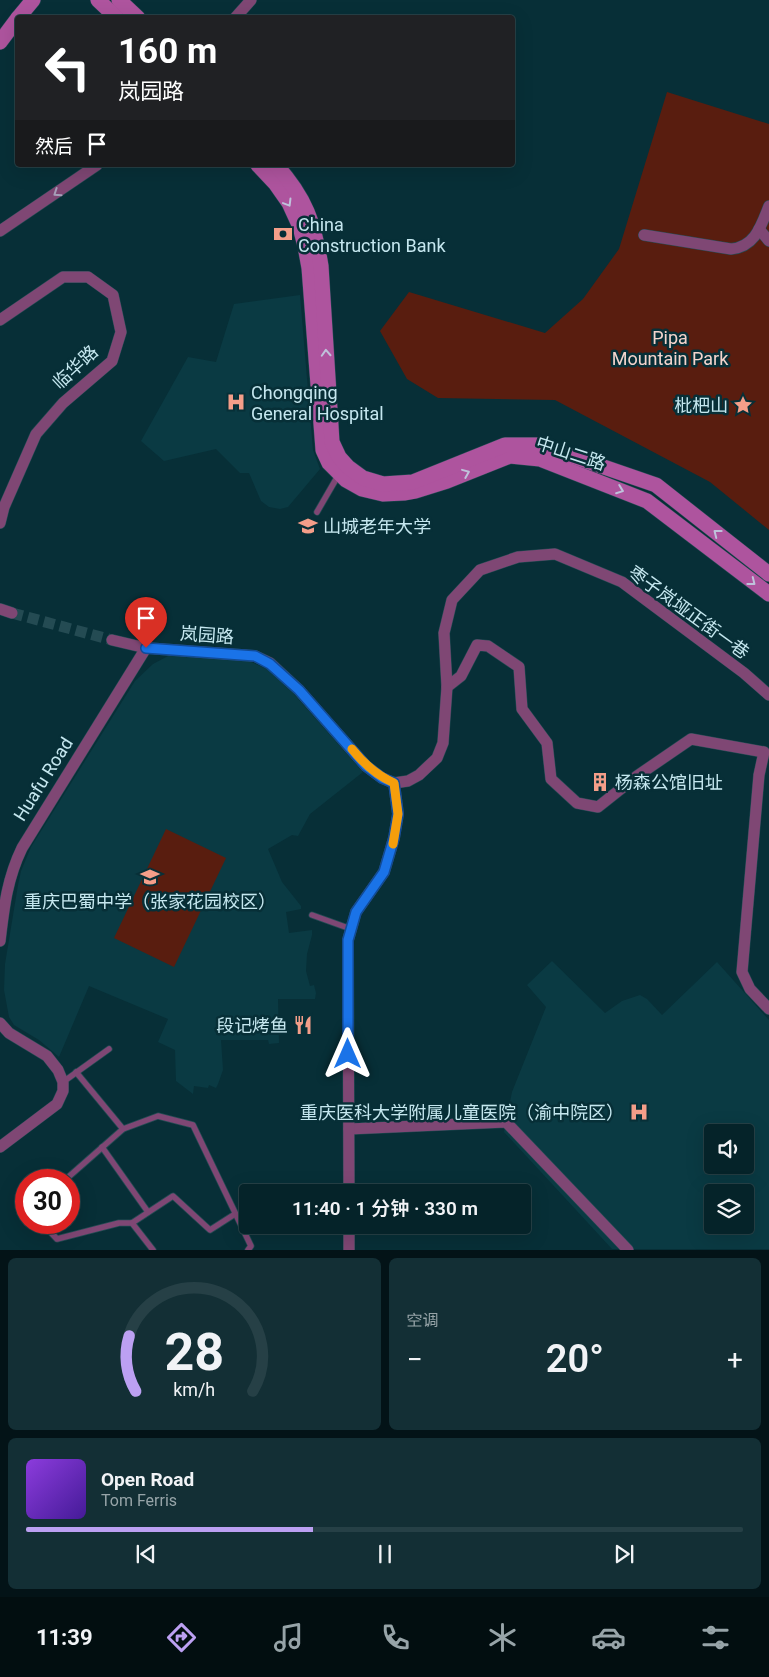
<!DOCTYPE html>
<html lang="zh">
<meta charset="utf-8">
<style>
:root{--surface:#052329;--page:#132f35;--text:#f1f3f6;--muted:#97a4a8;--line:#264046;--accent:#bca0f2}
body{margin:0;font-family:Roboto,"Noto Sans SC",sans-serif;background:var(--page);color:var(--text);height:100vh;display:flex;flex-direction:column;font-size:19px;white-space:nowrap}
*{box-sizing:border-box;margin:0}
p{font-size:16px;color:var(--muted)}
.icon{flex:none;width:28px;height:28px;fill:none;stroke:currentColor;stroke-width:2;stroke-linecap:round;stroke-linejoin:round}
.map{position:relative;height:1250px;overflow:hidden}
.sheet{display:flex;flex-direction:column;gap:8px;padding:8px;background:#031317;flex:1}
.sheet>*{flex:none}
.banner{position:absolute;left:15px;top:15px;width:500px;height:152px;border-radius:5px;box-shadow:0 5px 20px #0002,0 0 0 1px var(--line);background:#202124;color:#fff;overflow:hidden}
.controls{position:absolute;left:704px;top:1124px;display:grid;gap:10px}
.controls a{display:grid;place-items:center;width:50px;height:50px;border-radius:5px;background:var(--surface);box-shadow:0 5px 20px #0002,0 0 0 1px var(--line);font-size:25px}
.speed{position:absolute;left:15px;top:1169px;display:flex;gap:10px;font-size:25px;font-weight:700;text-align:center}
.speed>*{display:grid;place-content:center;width:65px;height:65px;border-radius:50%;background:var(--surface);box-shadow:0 5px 20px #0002,0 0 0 1px var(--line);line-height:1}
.speed .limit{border:8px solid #d22;background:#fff;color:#111}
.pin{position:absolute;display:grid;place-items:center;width:42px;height:42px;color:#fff;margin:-51px -21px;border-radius:50% 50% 50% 0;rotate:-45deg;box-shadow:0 0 5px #0007}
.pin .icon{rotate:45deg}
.me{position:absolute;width:55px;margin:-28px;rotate:0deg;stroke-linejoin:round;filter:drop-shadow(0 0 4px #0008)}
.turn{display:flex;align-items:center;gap:18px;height:105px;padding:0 20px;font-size:22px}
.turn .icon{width:65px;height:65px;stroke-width:2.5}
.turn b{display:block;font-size:35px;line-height:42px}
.then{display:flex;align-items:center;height:48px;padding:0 20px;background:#0003;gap:10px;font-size:19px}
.big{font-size:38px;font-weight:600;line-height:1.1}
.sheet .widget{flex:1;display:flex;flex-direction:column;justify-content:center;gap:8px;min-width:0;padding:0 18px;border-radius:8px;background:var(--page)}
.sheet .dial{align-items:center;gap:0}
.dial svg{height:130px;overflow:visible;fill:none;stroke:var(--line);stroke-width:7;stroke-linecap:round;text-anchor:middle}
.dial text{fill:var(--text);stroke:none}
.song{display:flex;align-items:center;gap:15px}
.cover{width:60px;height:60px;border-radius:8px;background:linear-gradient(135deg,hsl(270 70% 55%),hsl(260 70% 35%))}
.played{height:5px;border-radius:2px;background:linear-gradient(90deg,var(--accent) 40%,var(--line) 40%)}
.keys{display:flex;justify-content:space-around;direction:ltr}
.heat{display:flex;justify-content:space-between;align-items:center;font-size:28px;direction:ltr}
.sheet .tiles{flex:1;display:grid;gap:8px;grid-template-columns:1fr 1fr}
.widget:last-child{grid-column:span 2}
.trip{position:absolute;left:239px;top:1184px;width:292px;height:50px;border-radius:5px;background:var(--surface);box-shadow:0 5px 20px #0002,0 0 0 1px var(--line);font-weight:600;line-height:50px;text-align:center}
.tabs{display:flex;height:80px;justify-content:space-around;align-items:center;background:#020e10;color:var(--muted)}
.tabs .icon{width:35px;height:35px}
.tabs .active{color:var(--accent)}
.tabs b{font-size:22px;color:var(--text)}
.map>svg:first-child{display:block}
</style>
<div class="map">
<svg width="769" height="1250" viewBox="0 0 769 1250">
<rect width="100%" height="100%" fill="#072f37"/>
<g fill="#0a3a43" fill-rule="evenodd">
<polygon points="300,295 313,450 320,469 288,507 280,509 269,507 261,501 249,473 240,473 216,449 164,461 141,441 188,357 216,362 234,304"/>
<polygon points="170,655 247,660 269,670 294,694 363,772 310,814 298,836 292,835 268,849 282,882 301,906 301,909 286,912 289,933 312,930 312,935 307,954 306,971 310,986 314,985 316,993 315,999 278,999 279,1043 269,1044 268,1040 221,1040 223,1070 218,1084 216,1088 209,1085 208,1088 194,1086 193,1094 176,1081 175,1050 158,1042 168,1019 89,986 59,1057 39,1040 14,1025 9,1017 4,990 5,964 18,885 21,871 31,847 135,681 153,664"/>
<path d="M 552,961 L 605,1013 L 622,1001 L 640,995 L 647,999 L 662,1015 L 717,962 L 769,1020 L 769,1249 L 612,1249 L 504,1132 L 512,1092 L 546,1007 L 527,985 ZM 712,1132 L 745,1132 L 745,1165 L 712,1165 ZM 712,1192 L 745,1192 L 745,1225 L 712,1225 Z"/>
</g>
<g fill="#591d0f">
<polygon points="667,92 769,124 769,530 710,482 555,400 438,398 407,379 380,331 409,292 545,333 583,299 619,249"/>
<polygon points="166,829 226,858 174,967 114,938"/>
</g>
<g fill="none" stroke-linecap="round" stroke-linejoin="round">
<polyline stroke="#244b53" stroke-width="11" stroke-dasharray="11 5.5" stroke-linecap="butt" points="12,613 112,640"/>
<g stroke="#254c54" stroke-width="7">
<g id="lane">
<polyline points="317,512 339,474"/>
<polyline points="312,915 351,929"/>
<polyline points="76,1072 123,1129"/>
<polyline points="63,1082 109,1049"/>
<polyline points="102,1147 148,1212"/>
<polyline points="65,1180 123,1129 158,1116 193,1125 251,1246 248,1250"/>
<polyline points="41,1222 57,1239 119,1223 132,1223 153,1250"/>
<polyline points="132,1223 173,1196 210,1230 235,1214"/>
</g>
</g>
<g stroke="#254c54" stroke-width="12">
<g id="street">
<polyline points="235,18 251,0"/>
<polyline points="759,229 769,241"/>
<polyline points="0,231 97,165"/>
<path d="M 644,235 L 731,249 C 755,247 761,226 769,206"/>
<polyline points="0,320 63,277 88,277 113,295 121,332 112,361 63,403 36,434 4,507 0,523"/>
<polyline points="0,609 12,613"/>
<polyline points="112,640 146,648 255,656 270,663 299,690 366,766 382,778 394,783"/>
<polyline points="447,687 461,676 477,645 488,646 519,667 522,709 547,743 551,779 577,803 598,807 637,776 691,739 764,752 759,775 742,972 750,989 769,1009"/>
<polyline points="394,783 408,781 419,775 437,758 443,743 447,687 444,633 452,600 480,570 518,557 555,554 622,582 744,673 769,695"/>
<path d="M 0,941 C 4,907 7,879 22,848 L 146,648"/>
<polyline points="0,1023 9,1033 47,1056 58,1070 63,1082 63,1091 57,1104 0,1147"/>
<polyline points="349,1129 506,1122 628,1250"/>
<polyline points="349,1192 348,940 356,912 384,872 394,838 398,814 394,783"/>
<polyline points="349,1225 349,1250"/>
</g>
</g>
<g stroke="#254c54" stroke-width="16">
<g id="secondary">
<polyline points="98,0 117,18"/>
<polyline points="119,0 138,18"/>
<polyline points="18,18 33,0"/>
<polyline points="0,42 18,18"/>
<polyline points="258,165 275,183 289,203 300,227 305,246 309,268 323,450 329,463 346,480 362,489 383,494 404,493 415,491 447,481 510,456 540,459 647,501 769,594"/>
<path d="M 276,165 C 306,198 314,223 321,266 L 332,442 L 339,457 L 348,467 L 363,478 L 383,484 L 413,482 L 505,445 L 540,445 L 656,485 L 769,574"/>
</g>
</g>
<use href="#lane" stroke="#7f4774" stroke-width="5.5"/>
<use href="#street" stroke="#7f4774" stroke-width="11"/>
<use href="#secondary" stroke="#ae549e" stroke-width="15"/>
</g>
<defs><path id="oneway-chevron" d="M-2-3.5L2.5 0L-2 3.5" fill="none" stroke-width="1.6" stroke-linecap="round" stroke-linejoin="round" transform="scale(1.25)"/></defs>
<use stroke="#a69fb8" href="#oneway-chevron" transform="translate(57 193) rotate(146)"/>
<g stroke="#bfc2db">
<use href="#oneway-chevron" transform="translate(288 203) rotate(59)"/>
<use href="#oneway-chevron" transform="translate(326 353) rotate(-93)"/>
<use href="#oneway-chevron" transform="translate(466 473) rotate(-22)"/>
<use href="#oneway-chevron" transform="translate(620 490) rotate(21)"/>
<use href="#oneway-chevron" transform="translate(717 533) rotate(-142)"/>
<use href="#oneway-chevron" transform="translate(752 582) rotate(38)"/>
</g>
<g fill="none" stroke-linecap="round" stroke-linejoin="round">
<g stroke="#114b97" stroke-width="12">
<polyline id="route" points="146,648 255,656 270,664 299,690 366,766 382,778 394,783 398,814 394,838 384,872 356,912 348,940 348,1054"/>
</g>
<use href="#route" stroke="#1a73e8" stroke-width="9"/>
<path stroke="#f59e0b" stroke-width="9" d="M 352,749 C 364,764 376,775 394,783 L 398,814 L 393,844"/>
</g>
<defs>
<g id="bank-bare" transform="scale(1.5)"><path d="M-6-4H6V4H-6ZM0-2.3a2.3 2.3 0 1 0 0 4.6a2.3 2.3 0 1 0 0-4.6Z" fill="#f49e89" stroke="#072f37" stroke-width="2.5" paint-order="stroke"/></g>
<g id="hospital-bare" transform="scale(1.5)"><path d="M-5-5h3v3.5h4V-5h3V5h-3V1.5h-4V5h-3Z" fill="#f49e89" stroke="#072f37" stroke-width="2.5" paint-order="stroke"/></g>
<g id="sight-bare" transform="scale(1.5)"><path d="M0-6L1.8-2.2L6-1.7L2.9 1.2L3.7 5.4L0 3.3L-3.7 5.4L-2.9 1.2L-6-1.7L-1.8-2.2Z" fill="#f49e89" stroke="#072f37" stroke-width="2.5" paint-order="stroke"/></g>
<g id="university-bare" transform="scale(1.5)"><path d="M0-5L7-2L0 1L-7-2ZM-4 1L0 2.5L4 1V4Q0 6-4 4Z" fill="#f49e89" stroke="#072f37" stroke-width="2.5" paint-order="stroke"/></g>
<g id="building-bare" transform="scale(1.5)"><path d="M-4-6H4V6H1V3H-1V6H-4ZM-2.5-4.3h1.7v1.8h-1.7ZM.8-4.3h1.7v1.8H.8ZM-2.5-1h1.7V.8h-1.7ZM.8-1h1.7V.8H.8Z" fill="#f49e89" stroke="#072f37" stroke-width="2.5" paint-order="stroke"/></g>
<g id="school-bare" transform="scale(1.5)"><path d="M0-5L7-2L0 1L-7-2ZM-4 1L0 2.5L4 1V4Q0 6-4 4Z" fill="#f49e89" stroke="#072f37" stroke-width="2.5" paint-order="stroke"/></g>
<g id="restaurant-bare" transform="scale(1.5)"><path d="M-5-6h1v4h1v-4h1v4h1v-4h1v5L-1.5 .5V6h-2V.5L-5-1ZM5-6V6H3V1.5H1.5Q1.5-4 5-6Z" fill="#f49e89" stroke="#072f37" stroke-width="2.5" paint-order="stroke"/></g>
</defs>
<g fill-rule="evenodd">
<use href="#bank-bare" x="283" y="234"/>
<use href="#hospital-bare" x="236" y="402"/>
<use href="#sight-bare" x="743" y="405"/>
<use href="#university-bare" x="308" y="526"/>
<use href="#building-bare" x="600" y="782"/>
<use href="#school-bare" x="150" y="877"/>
<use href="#restaurant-bare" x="303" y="1025"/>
<use href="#hospital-bare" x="639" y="1112"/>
</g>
<g text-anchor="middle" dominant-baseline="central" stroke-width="5" stroke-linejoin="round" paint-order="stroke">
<g font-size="18" fill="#c5e7ef" stroke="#072f37" text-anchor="start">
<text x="298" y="224">China<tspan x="298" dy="21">Construction Bank</tspan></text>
<text x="251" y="392">Chongqing<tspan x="251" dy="21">General Hospital</tspan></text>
<text x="728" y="405" text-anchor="end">枇杷山</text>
<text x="323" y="526">山城老年大学</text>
<text x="615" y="782">杨森公馆旧址</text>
<text x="150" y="901" text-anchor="middle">重庆巴蜀中学（张家花园校区）</text>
<text x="288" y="1025" text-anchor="end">段记烤鱼</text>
<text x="624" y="1112" text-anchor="end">重庆医科大学附属儿童医院（渝中院区）</text>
</g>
<g font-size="18" fill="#f4d4cc" stroke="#072f37">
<text x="670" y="337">Pipa<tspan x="670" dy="21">Mountain Park</tspan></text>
</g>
<g font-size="18" fill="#c5e7ef" stroke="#072f37">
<text transform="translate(75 367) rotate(-43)">临华路</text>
<text transform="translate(571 453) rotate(18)">中山二路</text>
<text transform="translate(689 612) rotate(36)">枣子岚垭正街一巷</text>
<text transform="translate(207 635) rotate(4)">岚园路</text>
<text transform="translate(43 779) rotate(-58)">Huafu Road</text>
</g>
</g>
</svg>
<div class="controls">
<a><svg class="icon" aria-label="sound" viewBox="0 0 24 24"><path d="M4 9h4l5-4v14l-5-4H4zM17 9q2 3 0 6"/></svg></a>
<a><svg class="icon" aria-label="layers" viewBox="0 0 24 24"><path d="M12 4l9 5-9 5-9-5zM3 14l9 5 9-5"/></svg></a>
</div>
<div class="speed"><div class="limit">30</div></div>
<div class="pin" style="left:146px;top:648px;background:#d93025"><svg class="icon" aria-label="arrive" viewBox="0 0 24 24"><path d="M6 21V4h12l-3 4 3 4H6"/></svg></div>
<svg class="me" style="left:348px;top:1054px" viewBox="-20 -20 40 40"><path d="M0-17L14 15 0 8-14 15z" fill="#1a73e8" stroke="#fff" stroke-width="4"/></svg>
<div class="trip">11:40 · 1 分钟 · 330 m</div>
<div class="banner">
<div class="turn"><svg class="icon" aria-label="left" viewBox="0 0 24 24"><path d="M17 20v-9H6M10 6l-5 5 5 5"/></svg><div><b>160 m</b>岚园路</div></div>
<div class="then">然后<svg class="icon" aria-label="arrive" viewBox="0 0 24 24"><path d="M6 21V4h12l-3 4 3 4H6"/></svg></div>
</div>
</div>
<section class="sheet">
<div class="tiles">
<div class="widget dial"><svg viewBox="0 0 100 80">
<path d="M14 69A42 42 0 1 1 86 69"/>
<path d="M14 69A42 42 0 0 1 10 35" stroke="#bca0f2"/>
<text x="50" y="56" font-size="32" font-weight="700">28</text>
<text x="50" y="72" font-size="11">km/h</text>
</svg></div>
<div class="widget"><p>空调</p>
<div class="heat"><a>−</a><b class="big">20°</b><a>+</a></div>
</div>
<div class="widget">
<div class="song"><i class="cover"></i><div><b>Open Road</b><p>Tom Ferris</p></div></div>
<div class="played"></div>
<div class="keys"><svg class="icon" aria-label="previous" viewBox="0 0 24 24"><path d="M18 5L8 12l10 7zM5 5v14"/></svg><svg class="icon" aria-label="pause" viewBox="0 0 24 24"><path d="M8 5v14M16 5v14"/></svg><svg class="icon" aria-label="next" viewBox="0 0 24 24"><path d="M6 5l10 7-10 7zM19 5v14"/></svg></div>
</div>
</div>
</section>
<nav class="tabs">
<b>11:39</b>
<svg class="icon active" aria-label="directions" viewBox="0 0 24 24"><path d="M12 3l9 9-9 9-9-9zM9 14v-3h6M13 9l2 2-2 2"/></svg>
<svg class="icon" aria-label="music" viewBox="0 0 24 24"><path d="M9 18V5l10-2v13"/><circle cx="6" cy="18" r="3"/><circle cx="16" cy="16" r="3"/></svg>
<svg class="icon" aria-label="phone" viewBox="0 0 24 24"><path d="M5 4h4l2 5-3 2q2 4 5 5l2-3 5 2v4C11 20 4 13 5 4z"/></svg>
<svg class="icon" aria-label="climate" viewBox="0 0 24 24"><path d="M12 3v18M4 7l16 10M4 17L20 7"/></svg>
<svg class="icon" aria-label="car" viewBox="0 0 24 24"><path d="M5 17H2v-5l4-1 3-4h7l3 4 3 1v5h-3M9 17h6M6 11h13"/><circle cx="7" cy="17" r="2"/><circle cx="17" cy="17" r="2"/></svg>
<svg class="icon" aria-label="filters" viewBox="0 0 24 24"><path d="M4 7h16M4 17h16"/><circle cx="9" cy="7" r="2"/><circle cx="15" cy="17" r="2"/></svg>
</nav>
